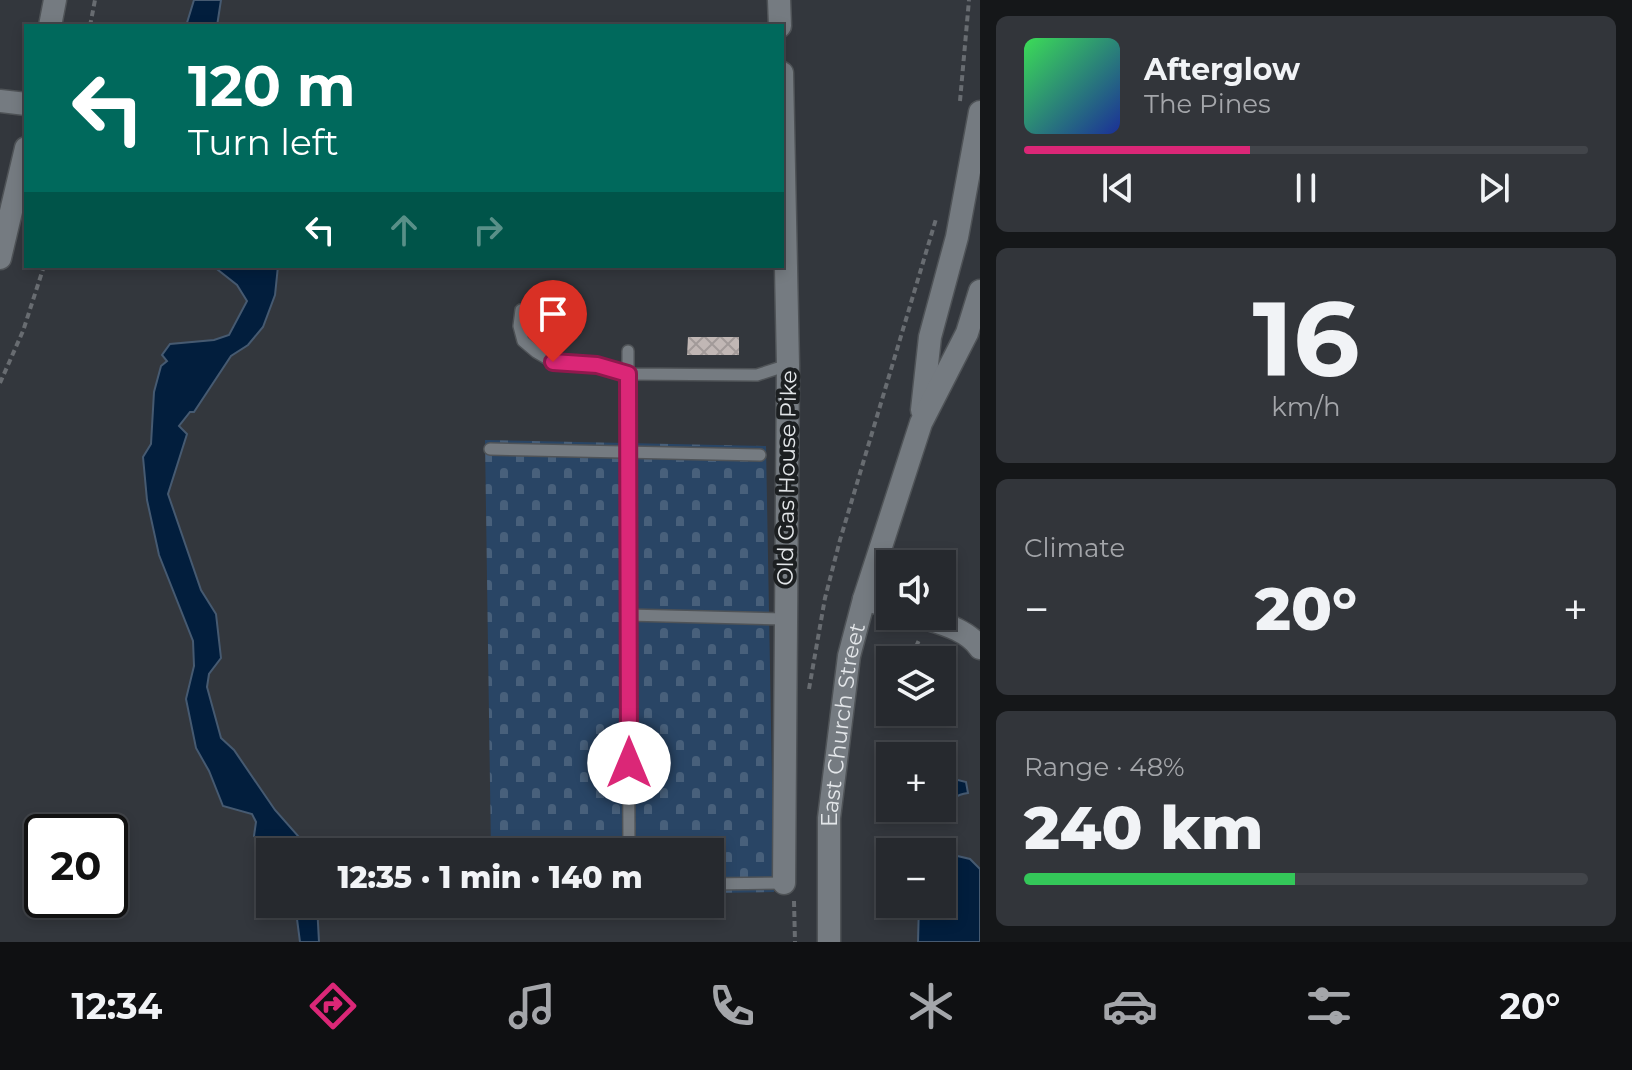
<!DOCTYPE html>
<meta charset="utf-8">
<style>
:root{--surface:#26292e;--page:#32353a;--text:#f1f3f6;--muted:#a4a6aa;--line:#42454a;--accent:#db2777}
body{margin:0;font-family:Montserrat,sans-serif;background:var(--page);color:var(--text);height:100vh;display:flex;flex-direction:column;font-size:30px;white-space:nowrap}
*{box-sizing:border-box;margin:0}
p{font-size:26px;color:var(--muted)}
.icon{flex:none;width:44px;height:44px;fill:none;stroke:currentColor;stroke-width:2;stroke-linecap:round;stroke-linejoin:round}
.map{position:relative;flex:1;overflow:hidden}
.details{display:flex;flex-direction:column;gap:16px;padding:16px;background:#151719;width:652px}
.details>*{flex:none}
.top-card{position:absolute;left:24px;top:24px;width:760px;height:244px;border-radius:0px;box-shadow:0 4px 12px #0003,0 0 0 2px var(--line);background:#00695c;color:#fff;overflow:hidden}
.fabs{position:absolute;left:876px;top:550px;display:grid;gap:16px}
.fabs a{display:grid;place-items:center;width:80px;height:80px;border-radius:0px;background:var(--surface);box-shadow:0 4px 12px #0003,0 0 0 2px var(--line);font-size:40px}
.speed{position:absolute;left:24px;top:814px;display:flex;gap:16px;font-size:40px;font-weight:700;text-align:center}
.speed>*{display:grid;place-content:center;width:104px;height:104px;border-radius:50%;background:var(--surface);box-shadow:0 4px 12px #0003,0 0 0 2px var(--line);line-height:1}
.speed .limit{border:4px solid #111;border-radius:12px;background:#fff;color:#111}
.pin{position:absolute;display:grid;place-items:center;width:68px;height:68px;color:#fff;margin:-82px -34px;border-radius:50% 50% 50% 0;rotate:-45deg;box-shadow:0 0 8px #0007}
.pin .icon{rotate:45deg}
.me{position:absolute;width:88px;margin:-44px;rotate:0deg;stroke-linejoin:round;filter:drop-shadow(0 0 6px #0008)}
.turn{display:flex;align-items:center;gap:28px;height:168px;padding:0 32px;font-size:36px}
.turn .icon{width:104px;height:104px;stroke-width:2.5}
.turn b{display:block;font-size:56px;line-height:68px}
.lanes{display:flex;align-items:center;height:76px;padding:0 32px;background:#0003;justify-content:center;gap:40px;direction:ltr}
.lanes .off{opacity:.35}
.big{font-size:60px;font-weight:800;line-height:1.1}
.details .widget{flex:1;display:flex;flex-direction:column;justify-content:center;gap:12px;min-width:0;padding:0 28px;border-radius:12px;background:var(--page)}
.details .dial{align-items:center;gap:0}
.dial b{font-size:104px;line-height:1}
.song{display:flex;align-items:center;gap:24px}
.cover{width:96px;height:96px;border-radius:12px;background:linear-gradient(135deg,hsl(130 70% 55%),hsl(230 70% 35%))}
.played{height:8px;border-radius:4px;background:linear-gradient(90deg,var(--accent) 40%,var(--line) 40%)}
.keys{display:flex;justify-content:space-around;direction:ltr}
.heat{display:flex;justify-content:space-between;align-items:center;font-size:44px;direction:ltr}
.charge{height:12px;border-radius:6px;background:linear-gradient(90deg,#34c759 48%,var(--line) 0)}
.trip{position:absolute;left:256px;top:838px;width:468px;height:80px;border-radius:0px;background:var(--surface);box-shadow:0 4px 12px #0003,0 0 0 2px var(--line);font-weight:800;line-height:80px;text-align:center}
.tab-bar{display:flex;height:128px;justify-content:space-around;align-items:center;background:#0f1012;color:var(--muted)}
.tab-bar .icon{width:56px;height:56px}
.tab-bar .on{color:var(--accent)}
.tab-bar b{font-size:36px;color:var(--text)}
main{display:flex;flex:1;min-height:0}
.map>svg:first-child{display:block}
</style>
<main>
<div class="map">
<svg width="980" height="942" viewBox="0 0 980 942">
<defs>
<pattern id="cemetery-stones" width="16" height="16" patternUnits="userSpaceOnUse" patternTransform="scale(2)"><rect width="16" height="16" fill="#294565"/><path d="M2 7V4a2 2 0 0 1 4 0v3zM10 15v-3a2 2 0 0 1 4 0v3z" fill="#48607b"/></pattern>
<pattern id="building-cross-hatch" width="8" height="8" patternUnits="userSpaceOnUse" patternTransform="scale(2)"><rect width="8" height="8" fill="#c1b7b5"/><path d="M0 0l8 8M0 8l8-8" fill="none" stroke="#a29a99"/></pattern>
</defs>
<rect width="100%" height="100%" fill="#33373d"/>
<polygon fill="url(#cemetery-stones)" points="485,440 766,446 774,892 710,893 710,852 491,852"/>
<g fill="#021e3d" stroke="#465a71" stroke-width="2">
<polygon points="194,0 221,0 217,26 186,26"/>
<polygon points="213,266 278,266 275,295 263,327 248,345 231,356 194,412 190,412 179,426 187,434 168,494 201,590 216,614 221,658 209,674 207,687 221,738 234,750 275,810 299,837 308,852 270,854 254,836 256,822 252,814 223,806 209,771 196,748 186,699 194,666 193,641 159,555 147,500 143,457 151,444 154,392 161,366 167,361 162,355 170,344 214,340 229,335 247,301 237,285"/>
<path d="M 942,776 L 966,782 L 968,793 C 948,796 954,803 943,817 L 921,814 L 918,808 L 942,808 Z"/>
<polygon points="949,854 970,859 980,869 980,942 918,942 919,904 942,904 942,857"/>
<polygon points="295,904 317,904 319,942 300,942"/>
</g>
<polygon fill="url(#building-cross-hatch)" points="688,337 739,337 739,355 687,355"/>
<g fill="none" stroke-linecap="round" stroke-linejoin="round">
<g stroke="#4f5357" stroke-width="14">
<g id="service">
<polyline points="521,310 519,326 523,341 536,352 553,362 597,365 628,374 757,375 788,365"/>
<polyline points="628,351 628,615"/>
<polyline points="490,449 760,455"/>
<polyline points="629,852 628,615 785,619"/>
<polyline points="710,884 784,883"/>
</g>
</g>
<g stroke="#4f5357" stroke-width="25">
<g id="minor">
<polyline points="779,0 780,26"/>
<polyline points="50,26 55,0"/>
<polyline points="782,73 788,365 784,883"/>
<polyline points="0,101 26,104"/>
<polyline points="0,258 26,148"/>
<polyline points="864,599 890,607"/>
<path d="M 919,616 C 940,623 967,629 980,648"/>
</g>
</g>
<g stroke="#4f5357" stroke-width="25">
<g id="secondary">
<polyline points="922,410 930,337 957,237 980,112"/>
<path id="s1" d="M 829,942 L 829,818 L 849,656 L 864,599 L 921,423 L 967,333 L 980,291"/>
</g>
</g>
<g stroke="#686c71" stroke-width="4" stroke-dasharray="6 4" stroke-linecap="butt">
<polyline points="90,26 95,0"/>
<polyline points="960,101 969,0"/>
<polyline points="0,383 23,331 44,266"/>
<polyline points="882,657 905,659 914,651 920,638"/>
<polyline points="809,689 825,598 840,540 936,219"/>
<polyline points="794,901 795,942"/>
</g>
<use href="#service" stroke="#757b81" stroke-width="11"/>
<use href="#minor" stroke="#757b81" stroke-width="22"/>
<use href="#secondary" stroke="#757b81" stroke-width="22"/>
</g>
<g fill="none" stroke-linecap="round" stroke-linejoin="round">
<g stroke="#8e194d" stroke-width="20">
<polyline id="route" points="553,362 597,365 628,374 629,763"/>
</g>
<use href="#route" stroke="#db2777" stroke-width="14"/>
</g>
<g text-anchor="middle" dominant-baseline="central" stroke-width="8" stroke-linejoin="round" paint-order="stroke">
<g font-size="22" fill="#e3e6e9" stroke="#1c1f21">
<text transform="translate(787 478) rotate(-89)">Old Gas House Pike</text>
<text stroke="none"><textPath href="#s1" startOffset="218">East Church Street</textPath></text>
</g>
</g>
</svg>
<div class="fabs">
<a><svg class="icon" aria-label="sound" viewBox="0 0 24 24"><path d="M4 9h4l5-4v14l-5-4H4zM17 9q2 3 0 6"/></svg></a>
<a><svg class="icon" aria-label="layers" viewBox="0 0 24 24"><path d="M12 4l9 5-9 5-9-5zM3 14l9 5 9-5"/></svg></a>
<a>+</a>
<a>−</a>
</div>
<div class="speed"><div class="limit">20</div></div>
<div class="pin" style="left:553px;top:362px;background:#d93025"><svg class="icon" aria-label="arrive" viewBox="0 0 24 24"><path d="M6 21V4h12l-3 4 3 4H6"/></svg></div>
<svg class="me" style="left:629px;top:763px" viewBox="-20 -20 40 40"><circle r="19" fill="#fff"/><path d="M0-13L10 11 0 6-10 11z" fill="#db2777"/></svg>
<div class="trip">12:35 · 1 min · 140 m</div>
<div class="top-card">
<div class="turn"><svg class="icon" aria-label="left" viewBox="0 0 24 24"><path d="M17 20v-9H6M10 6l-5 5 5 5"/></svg><div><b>120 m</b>Turn left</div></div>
<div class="lanes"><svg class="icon" aria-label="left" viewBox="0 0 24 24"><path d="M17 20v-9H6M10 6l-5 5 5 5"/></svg><svg class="icon off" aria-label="ahead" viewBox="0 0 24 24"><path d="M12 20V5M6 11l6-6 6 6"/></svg><svg class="icon off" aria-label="right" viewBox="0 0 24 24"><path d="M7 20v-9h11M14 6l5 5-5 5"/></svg></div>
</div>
</div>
<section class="details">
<div class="widget">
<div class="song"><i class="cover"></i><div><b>Afterglow</b><p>The Pines</p></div></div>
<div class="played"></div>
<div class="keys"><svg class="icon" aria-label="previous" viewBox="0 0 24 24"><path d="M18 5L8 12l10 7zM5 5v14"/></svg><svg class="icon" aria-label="pause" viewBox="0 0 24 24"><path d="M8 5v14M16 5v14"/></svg><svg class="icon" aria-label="next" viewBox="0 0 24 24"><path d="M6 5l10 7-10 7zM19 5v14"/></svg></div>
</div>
<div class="widget dial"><b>16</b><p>km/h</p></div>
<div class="widget"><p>Climate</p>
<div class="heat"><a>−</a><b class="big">20°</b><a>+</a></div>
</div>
<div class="widget"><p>Range · 48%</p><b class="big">240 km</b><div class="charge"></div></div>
</section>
</main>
<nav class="tab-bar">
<b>12:34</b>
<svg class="icon on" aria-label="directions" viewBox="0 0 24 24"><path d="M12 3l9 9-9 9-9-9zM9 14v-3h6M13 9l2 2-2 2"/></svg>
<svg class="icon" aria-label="music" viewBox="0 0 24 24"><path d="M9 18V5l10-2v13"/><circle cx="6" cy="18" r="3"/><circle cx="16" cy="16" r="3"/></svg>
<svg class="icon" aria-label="phone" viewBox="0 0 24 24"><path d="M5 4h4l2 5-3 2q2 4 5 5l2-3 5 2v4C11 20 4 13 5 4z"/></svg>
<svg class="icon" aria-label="climate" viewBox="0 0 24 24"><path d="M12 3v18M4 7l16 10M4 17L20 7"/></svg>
<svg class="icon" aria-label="car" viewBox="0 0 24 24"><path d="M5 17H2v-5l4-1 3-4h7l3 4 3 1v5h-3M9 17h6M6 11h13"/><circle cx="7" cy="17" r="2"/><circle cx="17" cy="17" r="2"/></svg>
<svg class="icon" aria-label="filters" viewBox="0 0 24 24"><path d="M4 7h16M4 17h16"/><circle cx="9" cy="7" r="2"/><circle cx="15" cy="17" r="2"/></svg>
<b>20°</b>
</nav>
